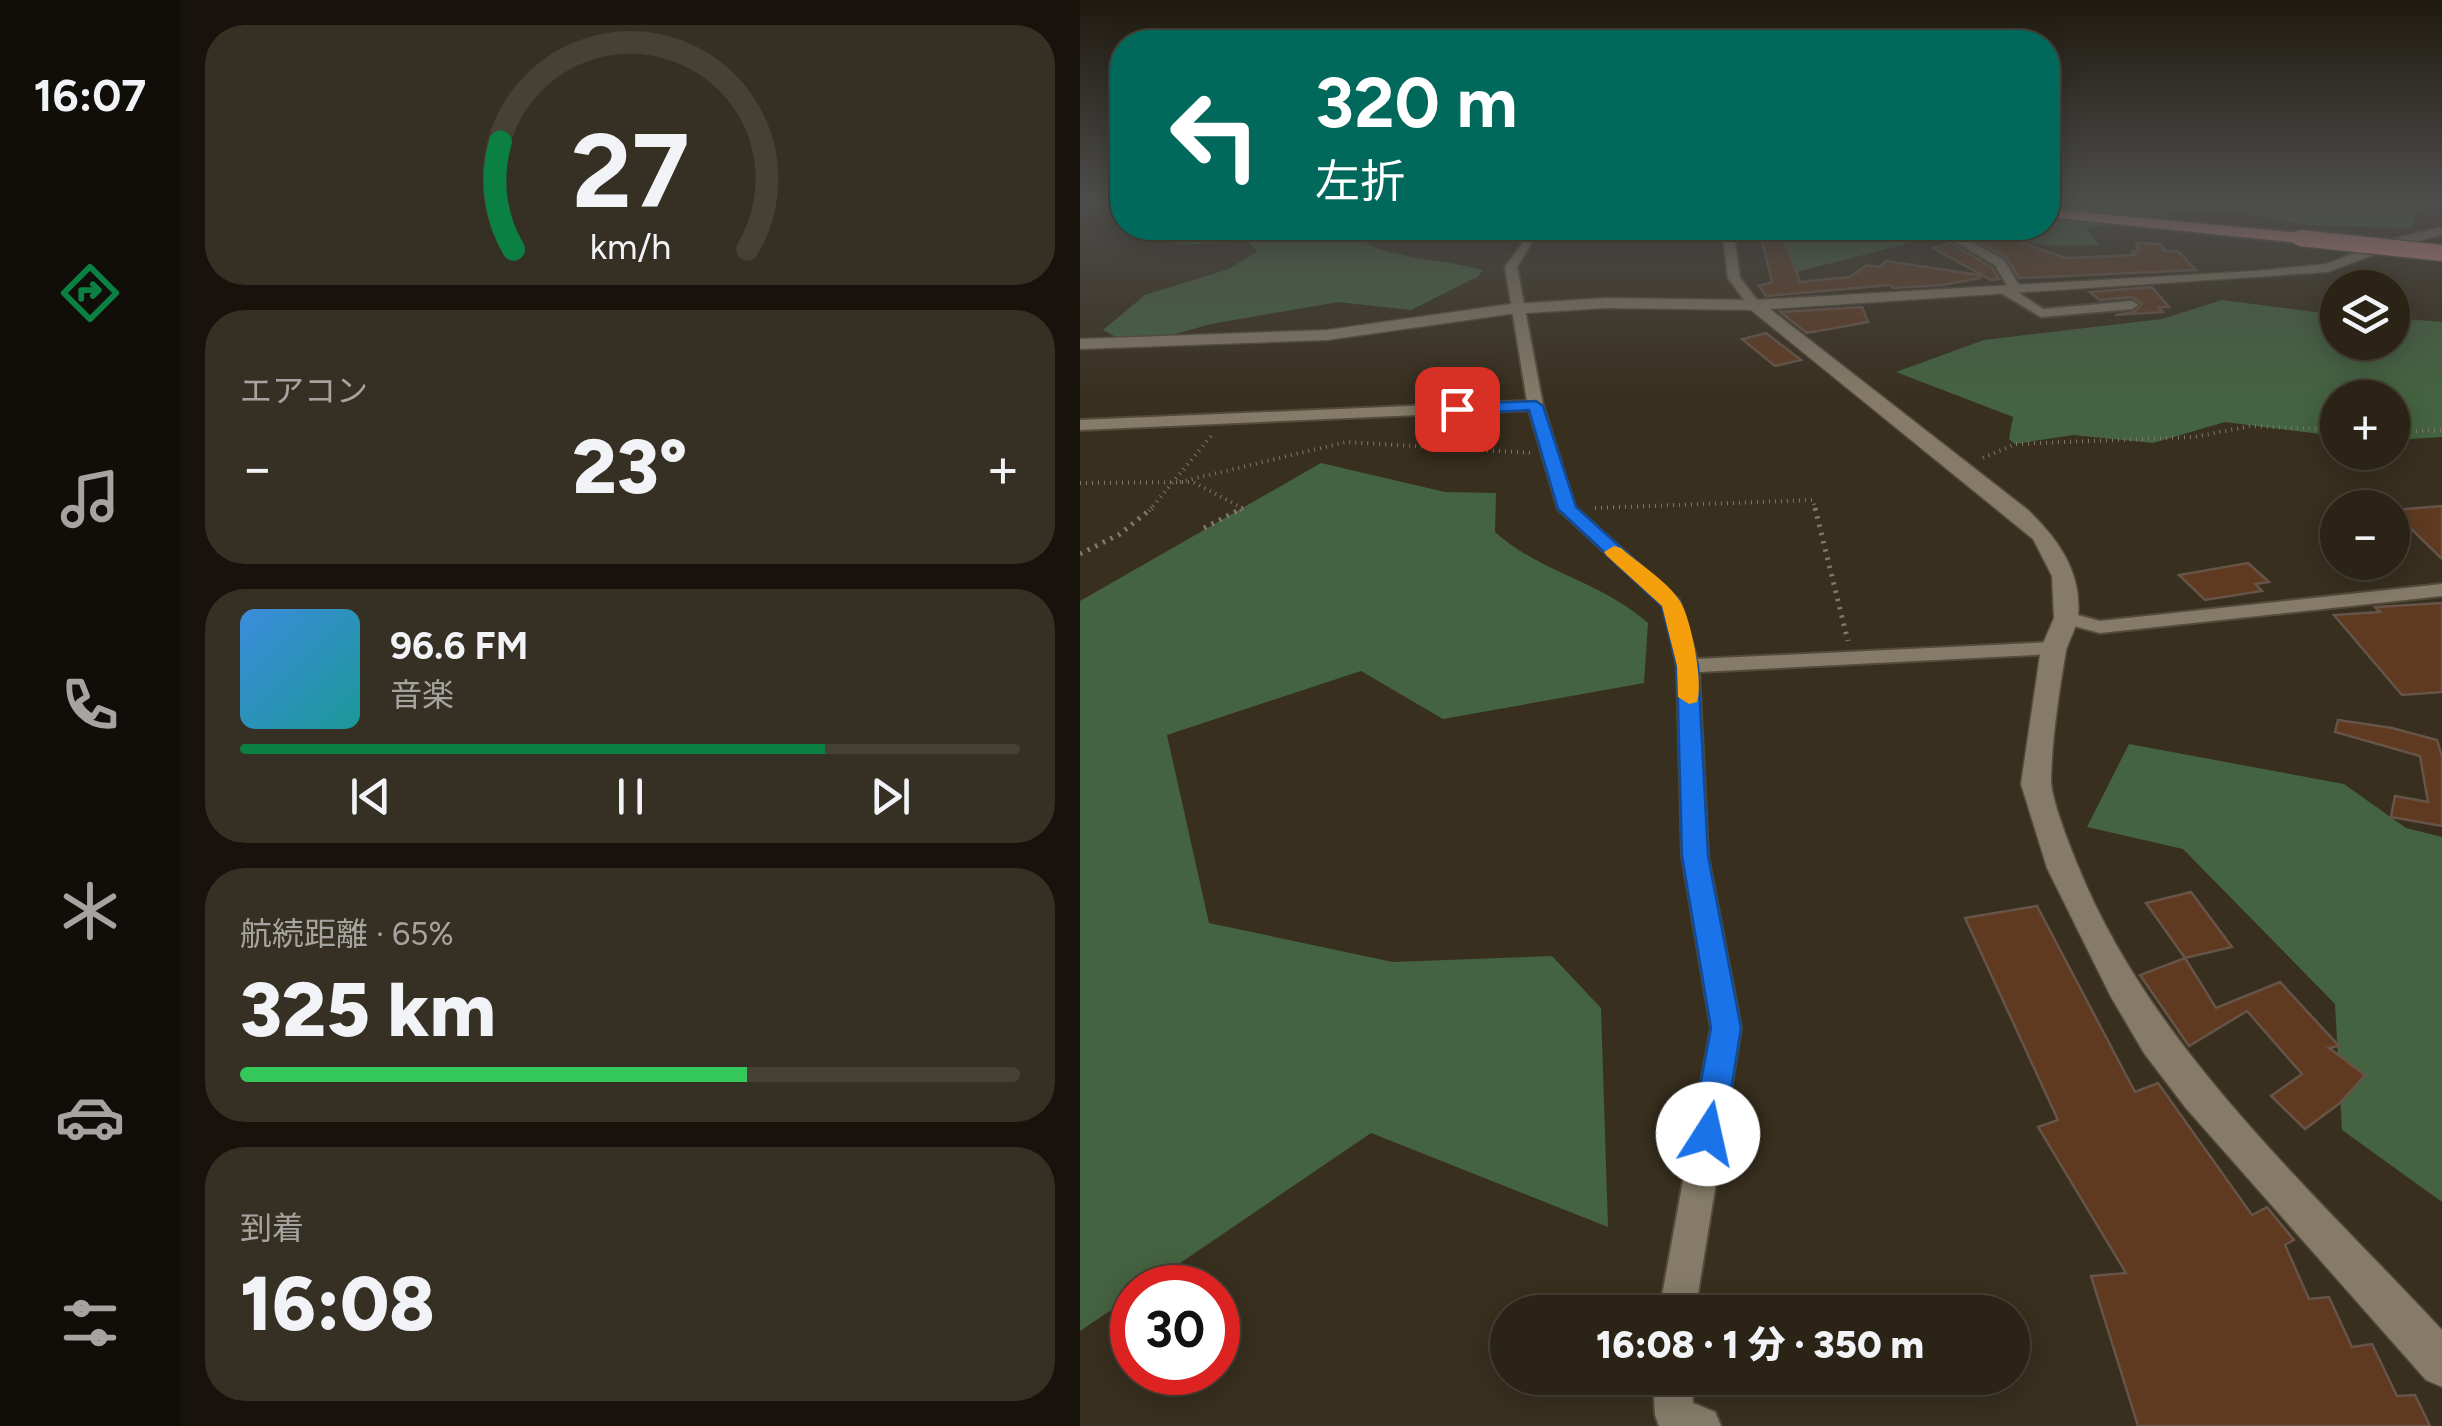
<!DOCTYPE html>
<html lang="ja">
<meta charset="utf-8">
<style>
:root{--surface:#2a2316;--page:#362f23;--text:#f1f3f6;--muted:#a5a4a1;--line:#464035;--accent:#0b8043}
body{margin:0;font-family:Figtree,"Noto Sans JP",sans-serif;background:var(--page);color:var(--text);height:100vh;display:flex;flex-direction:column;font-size:38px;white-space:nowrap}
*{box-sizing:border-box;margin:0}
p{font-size:32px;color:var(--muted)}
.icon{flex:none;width:55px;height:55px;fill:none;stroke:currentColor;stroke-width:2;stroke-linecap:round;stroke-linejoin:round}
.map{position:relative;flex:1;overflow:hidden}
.sheet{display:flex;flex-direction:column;gap:25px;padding:25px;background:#17130c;width:900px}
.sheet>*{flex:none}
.hud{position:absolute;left:30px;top:30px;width:950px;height:210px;border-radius:40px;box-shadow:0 5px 25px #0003,0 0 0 2px var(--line);background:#00695c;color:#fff;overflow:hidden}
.tools{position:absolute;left:1240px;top:270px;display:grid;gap:20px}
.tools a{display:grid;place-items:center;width:90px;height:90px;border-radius:50%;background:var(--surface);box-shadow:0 5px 25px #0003,0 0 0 2px var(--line);font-size:50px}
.speed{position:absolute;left:30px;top:1265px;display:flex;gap:20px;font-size:50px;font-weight:700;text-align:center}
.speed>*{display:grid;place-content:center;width:130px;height:130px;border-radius:50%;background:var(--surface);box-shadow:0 5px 25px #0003,0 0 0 2px var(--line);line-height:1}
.speed .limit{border:15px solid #d22;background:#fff;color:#111}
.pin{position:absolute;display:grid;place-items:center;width:85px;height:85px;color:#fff;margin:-42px;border-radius:20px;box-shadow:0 5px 15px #0006}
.me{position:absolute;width:110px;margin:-55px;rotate:10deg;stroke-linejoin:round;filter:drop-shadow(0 0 8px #0008)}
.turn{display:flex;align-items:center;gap:35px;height:210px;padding:0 40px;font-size:45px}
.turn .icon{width:130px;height:130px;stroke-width:2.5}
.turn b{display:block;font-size:70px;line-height:85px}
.big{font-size:75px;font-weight:800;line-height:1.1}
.sheet .widget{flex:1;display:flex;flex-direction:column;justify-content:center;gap:15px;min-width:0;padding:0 35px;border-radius:40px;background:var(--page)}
.sheet .dial{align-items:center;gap:0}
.dial svg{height:260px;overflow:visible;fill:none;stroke:var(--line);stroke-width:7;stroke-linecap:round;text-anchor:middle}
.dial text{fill:var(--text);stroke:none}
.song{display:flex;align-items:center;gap:30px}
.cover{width:120px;height:120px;border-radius:15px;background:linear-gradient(135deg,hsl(210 70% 55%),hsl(180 70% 35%))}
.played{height:10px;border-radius:5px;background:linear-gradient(90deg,var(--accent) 75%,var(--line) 75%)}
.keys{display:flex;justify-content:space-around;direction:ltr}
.heat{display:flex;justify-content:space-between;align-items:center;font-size:55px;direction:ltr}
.charge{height:15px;border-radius:8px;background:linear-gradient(90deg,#34c759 65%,var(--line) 0)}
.trip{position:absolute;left:410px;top:1295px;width:540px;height:100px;border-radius:50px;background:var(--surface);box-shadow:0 5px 25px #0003,0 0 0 2px var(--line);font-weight:800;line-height:100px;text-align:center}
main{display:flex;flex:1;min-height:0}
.dock{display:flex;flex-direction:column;width:180px;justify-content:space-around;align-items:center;background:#110e09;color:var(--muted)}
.dock .icon{width:70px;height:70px}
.dock .on{color:var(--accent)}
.dock b{font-size:45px;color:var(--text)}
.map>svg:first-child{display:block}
</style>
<main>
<nav class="dock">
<b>16:07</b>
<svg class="icon on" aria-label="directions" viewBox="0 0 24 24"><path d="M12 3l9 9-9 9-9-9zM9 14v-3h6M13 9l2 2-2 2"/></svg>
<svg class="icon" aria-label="music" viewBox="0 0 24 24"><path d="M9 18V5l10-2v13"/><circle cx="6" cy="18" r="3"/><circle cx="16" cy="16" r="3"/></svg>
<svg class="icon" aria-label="phone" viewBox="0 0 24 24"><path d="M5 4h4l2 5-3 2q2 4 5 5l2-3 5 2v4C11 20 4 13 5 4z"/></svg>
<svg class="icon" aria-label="climate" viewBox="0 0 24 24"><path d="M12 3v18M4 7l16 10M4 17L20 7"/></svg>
<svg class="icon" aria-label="car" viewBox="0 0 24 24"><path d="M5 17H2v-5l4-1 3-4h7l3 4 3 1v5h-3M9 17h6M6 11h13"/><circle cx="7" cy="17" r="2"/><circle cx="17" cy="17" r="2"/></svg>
<svg class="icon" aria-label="filters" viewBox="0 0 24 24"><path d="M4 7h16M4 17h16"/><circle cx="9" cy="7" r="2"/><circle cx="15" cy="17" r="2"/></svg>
</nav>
<section class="sheet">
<div class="widget dial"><svg viewBox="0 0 100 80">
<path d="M14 69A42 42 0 1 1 86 69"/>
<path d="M14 69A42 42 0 0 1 10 36" stroke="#0b8043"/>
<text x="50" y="56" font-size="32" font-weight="700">27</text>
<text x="50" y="72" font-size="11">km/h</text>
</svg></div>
<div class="widget"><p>エアコン</p>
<div class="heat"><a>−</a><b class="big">23°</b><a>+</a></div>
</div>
<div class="widget">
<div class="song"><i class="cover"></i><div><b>96.6 FM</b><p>音楽</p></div></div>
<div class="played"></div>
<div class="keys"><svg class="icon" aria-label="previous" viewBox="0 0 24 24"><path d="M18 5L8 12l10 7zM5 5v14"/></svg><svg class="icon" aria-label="pause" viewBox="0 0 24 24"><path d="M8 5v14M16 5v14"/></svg><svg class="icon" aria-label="next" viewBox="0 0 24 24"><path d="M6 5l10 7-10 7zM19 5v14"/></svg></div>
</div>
<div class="widget"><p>航続距離 · 65%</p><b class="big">325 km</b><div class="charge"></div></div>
<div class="widget"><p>到着</p><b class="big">16:08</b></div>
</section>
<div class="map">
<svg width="1362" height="1426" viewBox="0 0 1362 1426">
<rect width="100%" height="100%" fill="#382f1e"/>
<g fill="#446340">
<polygon points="968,198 1362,198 1362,208 1341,209 1334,216 1332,228 1228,225 1144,209 1099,212 1006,228 1019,245 971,246 900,233 834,242 709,274 694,257 708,228 968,228"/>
<path d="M 46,228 L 263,228 C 300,261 356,257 403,270 L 397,277 L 331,310 L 258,302 L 131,324 L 88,336 L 36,337 L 23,330 L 65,295 L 149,269 L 178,251 L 167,241 L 101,245 L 46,231 Z"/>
<polygon points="1142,300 1257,315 1258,342 1312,342 1313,318 1362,322 1362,437 1313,440 1312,398 1258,398 1257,436 1145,422 1073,443 993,435 935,444 929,439 933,417 816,372 904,340 1082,319"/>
<path d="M 241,463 L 365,492 L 416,493 L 415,532 C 459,572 521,581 568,623 L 564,683 L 363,719 L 281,671 L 87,735 L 129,923 L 313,962 L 472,956 L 521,1008 L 528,1227 L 291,1133 L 65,1287 L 52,1288 L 52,1296 L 0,1331 L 0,601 Z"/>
<polygon points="1049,744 1264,784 1326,828 1362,837 1362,1202 1262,1130 1255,1004 1103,849 1007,827"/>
</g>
<g fill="#5f3a21" stroke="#675449" stroke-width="2.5">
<polygon points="701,231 720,282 770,277 787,265 800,267 806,261 900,275 900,278 863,285 813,288 810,285 686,296 679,286 692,282 680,232"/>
<polygon points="913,232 985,258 1055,255 1052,252 1059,251 1056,243 1081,244 1085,251 1098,251 1116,270 939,278 926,257 892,238"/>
<polygon points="871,243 912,268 919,279 911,280 853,248"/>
<polygon points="1072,287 1089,307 1078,307 1083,312 1035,315 1054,312 1062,304 1052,297 1019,300 1010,292"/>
<polygon points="782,307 788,322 727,333 700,312"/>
<polygon points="686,333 721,360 695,366 662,339"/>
<polygon points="1362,506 1362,559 1312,510"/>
<polygon points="1168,563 1189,582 1175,584 1182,591 1125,600 1099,575"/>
<polygon points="1362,603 1362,692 1322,695 1254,615 1300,612 1295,607"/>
<polygon points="1258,720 1312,728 1357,740 1362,757 1362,826 1311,817 1315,796 1348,802 1340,756 1255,732"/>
<polygon points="1111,892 1152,947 1105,958 1066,903"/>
<polygon points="957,906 1055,1092 1078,1083 1172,1215 1187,1207 1214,1240 1205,1245 1229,1299 1249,1297 1272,1347 1292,1344 1317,1396 1335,1395 1350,1426 1058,1426 1011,1276 1046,1273 958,1127 978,1120 885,918"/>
<polygon points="1105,958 1136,1008 1200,982 1259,1046 1249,1048 1285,1075 1260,1103 1225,1129 1191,1096 1222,1074 1167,1011 1109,1046 1060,975"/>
</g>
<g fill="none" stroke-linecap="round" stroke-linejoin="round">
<g stroke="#534b3c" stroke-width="4">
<g id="minor">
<polygon points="454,228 467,228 456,236 437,267 463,405 495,507 599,600 617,659 974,642 984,648 974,654 619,672 628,856 661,1028 615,1312 579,1312 631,1028 602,856 597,666 583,606 478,509 449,410 0,430 0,420 447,401 425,267"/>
<polygon points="642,228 653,228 660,278 681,305 680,308 670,308 648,278"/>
<polygon points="866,232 874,232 924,260 942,290 939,293 963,309 1052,301 1058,305 1052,309 961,317 921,293 921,287 928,287 915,265 866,236"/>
<polygon points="1362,584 1362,596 1020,633 979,622 976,618 986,612 1020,621"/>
<polygon points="573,1378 611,1378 613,1403 635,1412 641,1426 579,1426 575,1415"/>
</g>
</g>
<g stroke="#534b3c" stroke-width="3">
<path id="tertiary" d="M 1362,227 L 1362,235 L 1318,246 L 1248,272 L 690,309 L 948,510 C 978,539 1002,572 998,615 C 997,628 989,639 986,651 C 979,692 972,738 971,780 C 971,800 990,846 998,866 C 1071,1047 1232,1190 1362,1330 L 1362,1387 L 1346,1380 L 1105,1107 L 1064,1053 L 1031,997 L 967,868 L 941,784 L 961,648 L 974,618 L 972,576 L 953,539 L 671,310 L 526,308 L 430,314 L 247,340 L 0,349 L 0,339 L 247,330 L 430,304 L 526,298 L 675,300 L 1175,271 L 1246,264 L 1308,240 Z"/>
</g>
<g stroke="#534b3c" stroke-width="4">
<polygon id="motorway" points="968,209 1220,233 1228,238 1220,243 968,217"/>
</g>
<g stroke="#7f7769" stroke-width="4" stroke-dasharray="1 5" stroke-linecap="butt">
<polyline points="1312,432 1362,430"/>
<polyline points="903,458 935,444 1114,437 1171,426 1258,430"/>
<polyline points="100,482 266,442 452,453"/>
<polyline points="0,483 113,482 164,509 160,511"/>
<polyline points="515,508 733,500 736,511"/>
<polyline points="69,511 132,435"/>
</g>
<g stroke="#7f7769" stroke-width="5" stroke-dasharray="2.5 6" stroke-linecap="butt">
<polyline points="735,508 768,641"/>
<polyline points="124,528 163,508"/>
<polyline points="0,554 40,534 72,508"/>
</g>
<use href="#minor" fill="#857b68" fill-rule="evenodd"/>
<use href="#tertiary" fill="#857b68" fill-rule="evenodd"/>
<use href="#motorway" fill="#e89593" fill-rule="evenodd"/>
<g stroke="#534b3c" stroke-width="19" stroke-linecap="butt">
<polyline id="motorway-bridge" points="1220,238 1362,253"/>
</g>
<use href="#motorway-bridge" stroke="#e89593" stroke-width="16"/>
</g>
<linearGradient id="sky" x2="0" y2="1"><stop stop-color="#1f1a10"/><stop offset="0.5" stop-color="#4d4d4c"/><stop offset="1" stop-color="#4d4d4c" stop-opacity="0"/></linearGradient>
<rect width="1362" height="398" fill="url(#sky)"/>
<polygon fill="#1a73e8" stroke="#114b97" stroke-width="2.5" points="456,401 463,406 496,507 599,600 618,666 628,856 661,1028 644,1134 639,1145 628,1150 616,1145 611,1134 631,1028 602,856 597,666 582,606 478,509 449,410 377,414 369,409 377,404"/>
<path fill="#f59e0b" d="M 534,546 L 541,548 C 559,564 587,581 600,601 C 611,618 624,684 617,702 L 609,704 L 598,697 L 597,666 L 582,606 L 527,556 L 524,552 Z"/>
</svg>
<div class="tools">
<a><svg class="icon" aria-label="layers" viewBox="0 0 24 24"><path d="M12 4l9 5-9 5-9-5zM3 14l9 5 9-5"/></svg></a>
<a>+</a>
<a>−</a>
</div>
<div class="speed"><div class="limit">30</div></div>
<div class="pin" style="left:377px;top:409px;background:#d93025"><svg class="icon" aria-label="arrive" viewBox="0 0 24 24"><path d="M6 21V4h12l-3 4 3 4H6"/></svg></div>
<svg class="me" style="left:628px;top:1134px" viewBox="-20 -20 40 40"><circle r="19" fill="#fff"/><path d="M0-13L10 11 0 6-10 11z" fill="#1a73e8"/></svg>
<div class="trip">16:08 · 1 分 · 350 m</div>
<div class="hud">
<div class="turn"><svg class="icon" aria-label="left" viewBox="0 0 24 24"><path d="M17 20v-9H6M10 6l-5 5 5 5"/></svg><div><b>320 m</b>左折</div></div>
</div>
</div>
</main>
